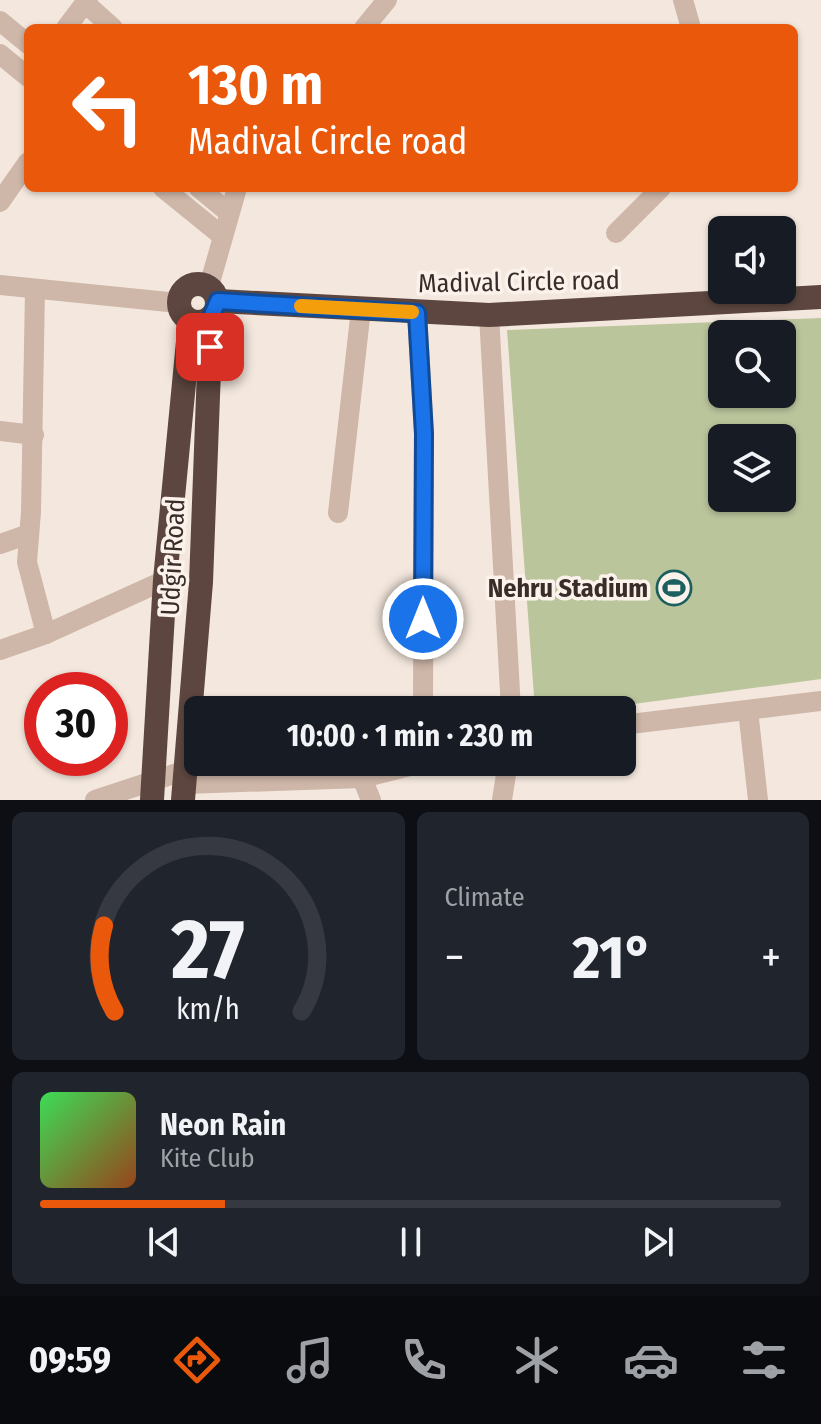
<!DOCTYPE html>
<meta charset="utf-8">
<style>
:root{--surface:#171b24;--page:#20242c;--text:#f1f3f6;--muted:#9ea1a6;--line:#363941;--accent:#ea580c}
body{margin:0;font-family:"Fira Sans Condensed",sans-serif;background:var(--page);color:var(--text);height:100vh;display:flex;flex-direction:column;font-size:30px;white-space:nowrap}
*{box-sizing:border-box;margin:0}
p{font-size:26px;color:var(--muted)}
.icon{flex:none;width:44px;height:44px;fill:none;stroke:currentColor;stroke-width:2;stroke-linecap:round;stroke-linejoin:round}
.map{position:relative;height:800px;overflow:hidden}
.panel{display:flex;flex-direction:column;gap:12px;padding:12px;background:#0d0f14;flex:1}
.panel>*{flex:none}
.guide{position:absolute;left:24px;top:24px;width:774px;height:168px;border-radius:12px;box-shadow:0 2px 6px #0004;background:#ea580c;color:#fff;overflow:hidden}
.controls{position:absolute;left:708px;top:216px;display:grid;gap:16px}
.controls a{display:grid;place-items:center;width:88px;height:88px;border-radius:12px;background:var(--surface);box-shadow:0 2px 6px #0004;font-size:40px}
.speed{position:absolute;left:24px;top:672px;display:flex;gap:16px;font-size:40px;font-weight:700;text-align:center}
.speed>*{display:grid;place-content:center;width:104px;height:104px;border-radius:50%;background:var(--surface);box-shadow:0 2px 6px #0004;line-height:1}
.speed .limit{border:12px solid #d22;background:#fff;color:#111}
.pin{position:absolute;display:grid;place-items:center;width:68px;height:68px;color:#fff;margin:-34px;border-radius:16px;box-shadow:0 4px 12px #0006}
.me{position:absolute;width:88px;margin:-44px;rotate:0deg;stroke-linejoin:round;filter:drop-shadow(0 0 6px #0008)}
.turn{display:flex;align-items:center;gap:28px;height:168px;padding:0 32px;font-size:36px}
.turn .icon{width:104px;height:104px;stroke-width:2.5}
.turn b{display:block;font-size:56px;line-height:68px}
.big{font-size:60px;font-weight:700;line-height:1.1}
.panel .tile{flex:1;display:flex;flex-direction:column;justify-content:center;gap:12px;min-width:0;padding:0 28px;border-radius:12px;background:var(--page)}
.panel .dial{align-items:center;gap:0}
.dial svg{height:208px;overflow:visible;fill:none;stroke:var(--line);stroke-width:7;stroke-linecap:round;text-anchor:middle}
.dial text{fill:var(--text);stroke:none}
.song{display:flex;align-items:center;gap:24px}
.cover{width:96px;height:96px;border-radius:12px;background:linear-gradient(135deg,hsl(130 70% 55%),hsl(20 70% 35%))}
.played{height:8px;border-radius:4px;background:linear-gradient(90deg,var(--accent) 25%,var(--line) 25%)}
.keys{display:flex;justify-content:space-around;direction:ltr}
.heat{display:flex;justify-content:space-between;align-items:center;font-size:44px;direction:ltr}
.panel .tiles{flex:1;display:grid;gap:12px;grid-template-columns:1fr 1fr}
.tile:last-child{grid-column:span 2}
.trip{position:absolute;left:184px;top:696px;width:452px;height:80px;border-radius:12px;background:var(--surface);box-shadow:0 2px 6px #0004;font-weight:700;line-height:80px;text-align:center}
.menu{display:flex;height:128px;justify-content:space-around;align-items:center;background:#090b0e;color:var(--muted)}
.menu .icon{width:56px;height:56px}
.menu .active{color:var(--accent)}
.menu b{font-size:36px;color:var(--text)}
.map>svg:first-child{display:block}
</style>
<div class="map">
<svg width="821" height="800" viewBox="0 0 821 800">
<rect width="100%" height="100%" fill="#f4e8de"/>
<path fill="#bbc59c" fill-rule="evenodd" d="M 821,318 L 821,679 L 589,710 L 535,710 L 507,330 ZM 782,334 L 782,394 L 722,394 L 722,334 ZM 722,438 L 782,438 L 782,498 L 722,498 Z"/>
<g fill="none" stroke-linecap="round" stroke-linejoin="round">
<g stroke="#ceb6a8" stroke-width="20">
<polyline points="88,0 85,3 113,28"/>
<polyline points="683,0 691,28"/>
<polyline points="0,21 28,44"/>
<polyline points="66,28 85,3"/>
<polyline points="364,28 387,0"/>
<polyline points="0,54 28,77"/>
<polyline points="163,188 221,235"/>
<polyline points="199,188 228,212"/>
<polyline points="0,202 28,162"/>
<polyline points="616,233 661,188"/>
<polyline points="0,285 178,303"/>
<polyline points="209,286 237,188"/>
<polyline points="35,290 31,512 27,562 46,634"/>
<polyline points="417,313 424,434 423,710"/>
<polyline points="489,315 511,710"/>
<polyline points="0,431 34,435"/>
<polyline points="338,513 361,309"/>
<polyline points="0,544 29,534"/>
<polyline points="0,650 46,634 165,580"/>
<polyline points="748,710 758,800"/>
<polyline points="622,725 821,701"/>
<polyline points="362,778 371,800"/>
<polyline points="185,784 362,778 426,762"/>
<polyline points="95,800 186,770"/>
<polyline points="502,800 508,762"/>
</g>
<g stroke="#5c463f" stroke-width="24">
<circle cx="198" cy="303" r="19"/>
<polyline points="218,301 489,315 821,297"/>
<polyline points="152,800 165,580 190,321"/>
<polyline points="183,800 201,582 211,317"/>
</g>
</g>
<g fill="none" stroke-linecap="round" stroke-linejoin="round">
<g stroke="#114b97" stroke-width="20">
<polyline id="route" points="210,347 211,317 218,301 417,313 424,434 423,619"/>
</g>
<use href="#route" stroke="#1a73e8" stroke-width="14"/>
<polyline stroke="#f59e0b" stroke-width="14" points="301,306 412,312"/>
</g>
<defs>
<g id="stadium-ring" transform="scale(1.8)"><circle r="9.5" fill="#fbf2eb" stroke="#1b5f5e" stroke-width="1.5"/><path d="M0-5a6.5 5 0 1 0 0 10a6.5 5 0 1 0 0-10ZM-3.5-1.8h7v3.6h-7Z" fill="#1b5f5e"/></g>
</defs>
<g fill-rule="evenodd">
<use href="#stadium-ring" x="674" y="588"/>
</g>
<g text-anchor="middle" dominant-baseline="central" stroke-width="7" stroke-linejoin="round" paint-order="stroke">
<g font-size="26" fill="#3a2d29" stroke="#fbf2eb">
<text transform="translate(519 282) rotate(-1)">Madival Circle road</text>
<text transform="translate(173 557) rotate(-87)">Udgir Road</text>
</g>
<g font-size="26" font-weight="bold" fill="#3a2d29" stroke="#fbf2eb" text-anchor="end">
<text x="648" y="588">Nehru Stadium</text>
</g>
</g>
</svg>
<div class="controls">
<a><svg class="icon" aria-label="sound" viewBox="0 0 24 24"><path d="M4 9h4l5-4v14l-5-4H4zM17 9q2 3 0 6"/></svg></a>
<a><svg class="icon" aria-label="search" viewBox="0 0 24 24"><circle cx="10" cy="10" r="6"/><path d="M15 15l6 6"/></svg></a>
<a><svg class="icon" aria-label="layers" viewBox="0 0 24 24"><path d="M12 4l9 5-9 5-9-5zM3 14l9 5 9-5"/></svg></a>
</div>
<div class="speed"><div class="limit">30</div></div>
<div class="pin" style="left:210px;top:347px;background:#d93025"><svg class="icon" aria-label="arrive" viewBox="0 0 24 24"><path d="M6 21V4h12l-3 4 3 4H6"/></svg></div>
<svg class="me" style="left:423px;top:619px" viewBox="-20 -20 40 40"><circle r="17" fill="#1a73e8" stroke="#fff" stroke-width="3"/><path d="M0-11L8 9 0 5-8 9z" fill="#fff"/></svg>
<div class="trip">10:00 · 1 min · 230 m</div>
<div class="guide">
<div class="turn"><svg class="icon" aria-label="left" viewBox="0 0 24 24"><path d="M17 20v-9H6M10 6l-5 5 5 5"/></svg><div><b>130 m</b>Madival Circle road</div></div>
</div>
</div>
<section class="panel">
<div class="tiles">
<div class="tile dial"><svg viewBox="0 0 100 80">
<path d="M14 69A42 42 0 1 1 86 69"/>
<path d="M14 69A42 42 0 0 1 10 36" stroke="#ea580c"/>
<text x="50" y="56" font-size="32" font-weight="700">27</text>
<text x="50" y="72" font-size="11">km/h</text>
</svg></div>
<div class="tile"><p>Climate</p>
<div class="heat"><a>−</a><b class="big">21°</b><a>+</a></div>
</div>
<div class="tile">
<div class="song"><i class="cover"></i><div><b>Neon Rain</b><p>Kite Club</p></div></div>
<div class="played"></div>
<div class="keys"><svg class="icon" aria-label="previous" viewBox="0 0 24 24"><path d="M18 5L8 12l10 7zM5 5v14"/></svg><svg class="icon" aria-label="pause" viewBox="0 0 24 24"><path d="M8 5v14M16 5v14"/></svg><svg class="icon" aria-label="next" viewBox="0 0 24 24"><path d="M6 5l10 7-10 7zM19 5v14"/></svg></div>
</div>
</div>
</section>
<nav class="menu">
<b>09:59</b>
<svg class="icon active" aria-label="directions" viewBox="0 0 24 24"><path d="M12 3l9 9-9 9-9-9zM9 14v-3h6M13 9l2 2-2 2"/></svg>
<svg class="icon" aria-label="music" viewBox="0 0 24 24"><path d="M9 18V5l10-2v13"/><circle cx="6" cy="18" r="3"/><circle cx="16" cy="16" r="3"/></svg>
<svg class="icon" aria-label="phone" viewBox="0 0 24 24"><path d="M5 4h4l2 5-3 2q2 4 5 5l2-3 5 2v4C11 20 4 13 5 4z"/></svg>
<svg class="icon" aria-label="climate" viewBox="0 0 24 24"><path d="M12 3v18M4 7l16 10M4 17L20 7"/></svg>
<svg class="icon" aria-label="car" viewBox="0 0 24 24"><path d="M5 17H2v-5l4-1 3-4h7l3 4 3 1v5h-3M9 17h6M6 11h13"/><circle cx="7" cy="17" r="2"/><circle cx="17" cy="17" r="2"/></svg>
<svg class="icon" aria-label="filters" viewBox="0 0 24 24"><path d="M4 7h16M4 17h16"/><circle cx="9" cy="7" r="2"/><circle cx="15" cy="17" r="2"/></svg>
</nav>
